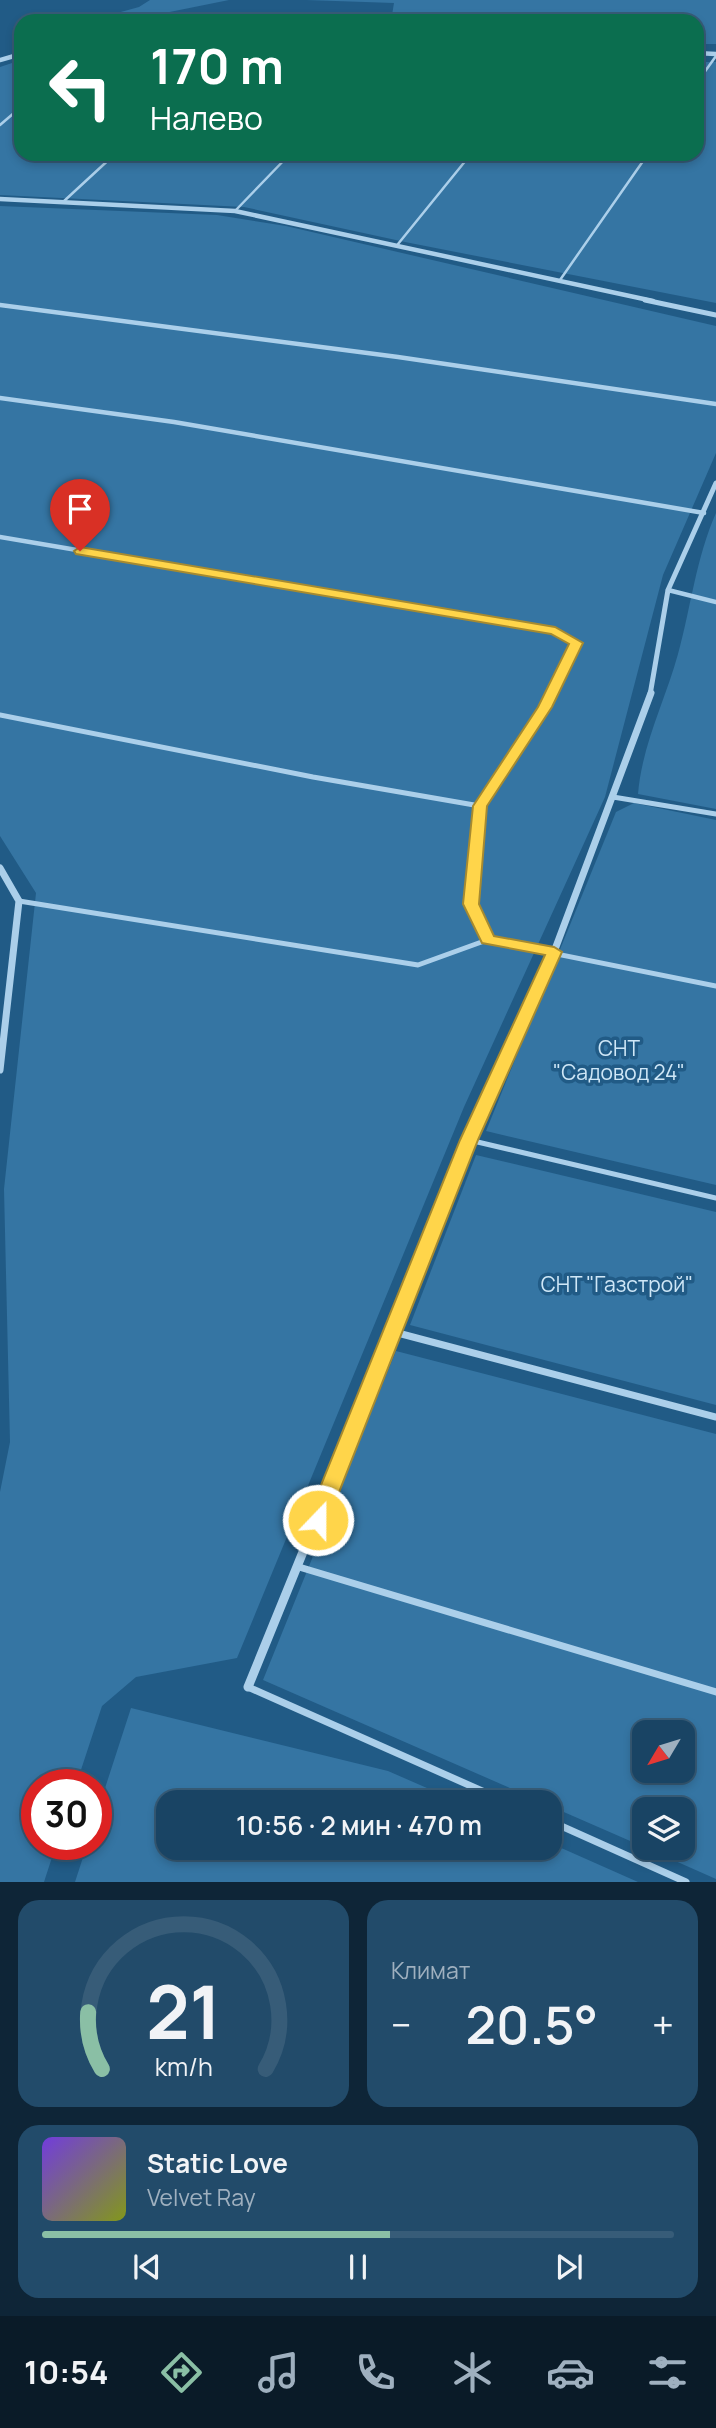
<!DOCTYPE html>
<html lang="ru">
<meta charset="utf-8">
<style>
:root{--surface:#194464;--page:#224b6a;--text:#f1f3f6;--muted:#9fb0bf;--line:#375c78;--accent:#8abfa5}
body{margin:0;font-family:Manrope,sans-serif;background:var(--page);color:var(--text);height:100vh;display:flex;flex-direction:column;font-size:26px;white-space:nowrap}
*{box-sizing:border-box;margin:0}
p{font-size:23px;color:var(--muted)}
.icon{flex:none;width:38px;height:38px;fill:none;stroke:currentColor;stroke-width:2;stroke-linecap:round;stroke-linejoin:round}
.map{position:relative;height:1882px;overflow:hidden}
.drawer{display:flex;flex-direction:column;gap:18px;padding:18px;background:#0e2537;flex:1}
.drawer>*{flex:none}
.top-card{position:absolute;left:14px;top:14px;width:690px;height:147px;border-radius:21px;box-shadow:0 4px 10px #0003,0 0 0 2px var(--line);background:#0b6e4f;color:#fff;overflow:hidden}
.needle{width:46px;rotate:232deg}
.controls{position:absolute;left:632px;top:1720px;display:grid;gap:14px}
.controls a{display:grid;place-items:center;width:63px;height:63px;border-radius:14px;background:var(--surface);box-shadow:0 4px 10px #0003,0 0 0 2px var(--line);font-size:35px}
.speed{position:absolute;left:21px;top:1769px;display:flex;gap:14px;font-size:35px;font-weight:700;text-align:center}
.speed>*{display:grid;place-content:center;width:91px;height:91px;border-radius:50%;background:var(--surface);box-shadow:0 4px 10px #0003,0 0 0 2px var(--line);line-height:1}
.speed .limit{border:10px solid #d22;background:#fff;color:#111}
.pin{position:absolute;display:grid;place-items:center;width:60px;height:60px;color:#fff;margin:-72px -30px;border-radius:50% 50% 50% 0;rotate:-45deg;box-shadow:0 0 7px #0007}
.pin .icon{rotate:45deg}
.me{position:absolute;width:77px;margin:-38px;rotate:22deg;stroke-linejoin:round;filter:drop-shadow(0 0 5px #0008)}
.turn{display:flex;align-items:center;gap:24px;height:147px;padding:0 21px;font-size:32px}
.turn .icon{width:91px;height:91px;stroke-width:2.5}
.turn b{display:block;font-size:49px;line-height:60px}
.big{font-size:52px;font-weight:600;line-height:1.1}
.drawer .tile{flex:1;display:flex;flex-direction:column;justify-content:center;gap:10px;min-width:0;padding:0 24px;border-radius:21px;background:var(--page)}
.drawer .dial{align-items:center;gap:0}
.dial svg{height:182px;overflow:visible;fill:none;stroke:var(--line);stroke-width:7;stroke-linecap:round;text-anchor:middle}
.dial text{fill:var(--text);stroke:none}
.song{display:flex;align-items:center;gap:21px}
.cover{width:84px;height:84px;border-radius:10px;background:linear-gradient(135deg,hsl(260 70% 55%),hsl(70 70% 35%))}
.played{height:7px;border-radius:4px;background:linear-gradient(90deg,var(--accent) 55%,var(--line) 55%)}
.keys{display:flex;justify-content:space-around;direction:ltr}
.heat{display:flex;justify-content:space-between;align-items:center;font-size:38px;direction:ltr}
.drawer .tiles{flex:1;display:grid;gap:18px;grid-template-columns:1fr 1fr}
.tile:last-child{grid-column:span 2}
.trip{position:absolute;left:156px;top:1790px;width:406px;height:70px;border-radius:21px;background:var(--surface);box-shadow:0 4px 10px #0003,0 0 0 2px var(--line);font-weight:600;line-height:70px;text-align:center}
.dock{display:flex;height:112px;justify-content:space-around;align-items:center;background:#0a1b28;color:var(--muted)}
.dock .icon{width:49px;height:49px}
.dock .current{color:var(--accent)}
.dock b{font-size:32px;color:var(--text)}
.map>svg:first-child{display:block}
</style>
<div class="map">
<svg width="716" height="1882" viewBox="0 0 716 1882">
<rect width="100%" height="100%" fill="#215b86"/>
<g fill="#3575a3" fill-rule="evenodd">
<polygon points="150,0 229,0 125,21 88,21 139,7"/>
<polygon points="306,0 716,0 716,44 697,44 696,21 391,21 394,3"/>
<polygon points="21,60 21,154 696,154 697,62 716,62 716,303 405,242 244,207 0,195 0,67"/>
<polygon points="0,206 217,215 286,226 716,326 716,453 663,575 605,797 464,1107 237,1658 136,1677 102,1706 76,1785 37,1785 37,1844 56,1845 44,1882 0,1882 0,1492 10,1442 4,1189 36,893 0,836"/>
<path d="M 716,513 L 716,809 L 638,794 C 642,745 665,701 678,654 C 691,607 696,558 716,513 Z"/>
<polygon points="634,803 716,820 716,1185 486,1131 616,812"/>
<polygon points="476,1155 716,1212 716,1405 410,1325"/>
<path d="M 396,1351 L 716,1434 L 716,1879 L 646,1848 L 682,1848 L 682,1810 L 644,1810 L 644,1847 L 550,1806 L 550,1802 L 542,1802 L 263,1680 ZM 644,1732 L 682,1732 L 682,1771 L 644,1771 Z"/>
<polygon points="131,1708 388,1771 459,1802 168,1802 168,1848 550,1848 550,1843 638,1882 75,1882 87,1845 96,1844 96,1816"/>
</g>
<g fill="none" stroke-linecap="round" stroke-linejoin="round">
<g stroke="#abcfea" stroke-width="2.5">
<polyline points="696,84 716,56"/>
<polyline points="0,125 21,107"/>
<polyline points="63,202 115,154"/>
<polyline points="235,211 290,154"/>
<polyline points="398,244 471,154"/>
<polyline points="560,280 648,154"/>
</g>
<g stroke="#abcfea" stroke-width="4.5">
<polyline points="0,305 398,357 716,404"/>
<polyline points="0,398 174,422 704,513"/>
<polyline points="0,537 555,631 576,643 551,695"/>
<polyline points="668,590 716,602"/>
</g>
<g stroke="#abcfea" stroke-width="5">
<polyline points="0,715 313,777 480,806 471,904 487,940 716,986"/>
<polyline points="613,797 716,814"/>
<polyline points="480,806 552,693"/>
<polyline points="19,901 418,965 487,940"/>
<polyline points="469,1140 716,1198"/>
</g>
<g stroke="#abcfea" stroke-width="7">
<polyline points="394,1332 716,1417"/>
<polyline points="299,1567 716,1692"/>
<polyline points="248,1687 507,1802"/>
<polyline points="550,1821 686,1882"/>
</g>
<g stroke="#abcfea" stroke-width="4.5">
<polyline points="696,53 716,54"/>
<polyline points="0,60 21,54"/>
<polyline points="0,199 235,211 653,301"/>
</g>
<g stroke="#abcfea" stroke-width="5">
<polyline points="645,300 716,315"/>
<polyline points="650,695 668,590 716,483"/>
</g>
<g stroke="#abcfea" stroke-width="7">
<polyline points="0,868 19,901 0,1070"/>
<polyline points="442,1209 469,1140 554,952 651,693"/>
</g>
<polyline stroke="#abcfea" stroke-width="9" points="248,1687 443,1208"/>
</g>
<polygon fill="#ffd54a" stroke="#a68a30" stroke-width="2" points="80,547 555,627 583,643 552,707 487,806 479,904 494,936 554,947 562,952 478,1140 328,1520 325,1526 310,1526 307,1520 460,1140 545,955 482,943 463,904 473,806 538,707 569,644 551,634 76,554 74,551"/>
<g text-anchor="middle" dominant-baseline="central" stroke-width="7" stroke-linejoin="round" paint-order="stroke">
<g font-size="21" fill="#cfe7f7" stroke="#215b86">
<text x="619" y="1048">СНТ<tspan x="619" dy="24">"Садовод 24"</tspan></text>
<text x="617" y="1284">СНТ "Газстрой"</text>
</g>
</g>
</svg>
<div class="controls">
<a><svg class="needle" viewBox="-14 -14 28 28"><path d="M0-13l5 13h-10z" fill="#e53935"/><path d="M0 13l5-13h-10z" fill="#9fb0bf"/></svg></a>
<a><svg class="icon" aria-label="layers" viewBox="0 0 24 24"><path d="M12 4l9 5-9 5-9-5zM3 14l9 5 9-5"/></svg></a>
</div>
<div class="speed"><div class="limit">30</div></div>
<div class="pin" style="left:80px;top:551px;background:#d93025"><svg class="icon" aria-label="arrive" viewBox="0 0 24 24"><path d="M6 21V4h12l-3 4 3 4H6"/></svg></div>
<svg class="me" style="left:318px;top:1520px" viewBox="-20 -20 40 40"><circle r="17" fill="#ffd54a" stroke="#fff" stroke-width="3"/><path d="M0-11L8 9 0 5-8 9z" fill="#fff"/></svg>
<div class="trip">10:56 · 2 мин · 470 m</div>
<div class="top-card">
<div class="turn"><svg class="icon" aria-label="left" viewBox="0 0 24 24"><path d="M17 20v-9H6M10 6l-5 5 5 5"/></svg><div><b>170 m</b>Налево</div></div>
</div>
</div>
<section class="drawer">
<div class="tiles">
<div class="tile dial"><svg viewBox="0 0 100 80">
<path d="M14 69A42 42 0 1 1 86 69"/>
<path d="M14 69A42 42 0 0 1 8 44" stroke="#8abfa5"/>
<text x="50" y="56" font-size="32" font-weight="700">21</text>
<text x="50" y="72" font-size="11">km/h</text>
</svg></div>
<div class="tile"><p>Климат</p>
<div class="heat"><a>−</a><b class="big">20.5°</b><a>+</a></div>
</div>
<div class="tile">
<div class="song"><i class="cover"></i><div><b>Static Love</b><p>Velvet Ray</p></div></div>
<div class="played"></div>
<div class="keys"><svg class="icon" aria-label="previous" viewBox="0 0 24 24"><path d="M18 5L8 12l10 7zM5 5v14"/></svg><svg class="icon" aria-label="pause" viewBox="0 0 24 24"><path d="M8 5v14M16 5v14"/></svg><svg class="icon" aria-label="next" viewBox="0 0 24 24"><path d="M6 5l10 7-10 7zM19 5v14"/></svg></div>
</div>
</div>
</section>
<nav class="dock">
<b>10:54</b>
<svg class="icon current" aria-label="directions" viewBox="0 0 24 24"><path d="M12 3l9 9-9 9-9-9zM9 14v-3h6M13 9l2 2-2 2"/></svg>
<svg class="icon" aria-label="music" viewBox="0 0 24 24"><path d="M9 18V5l10-2v13"/><circle cx="6" cy="18" r="3"/><circle cx="16" cy="16" r="3"/></svg>
<svg class="icon" aria-label="phone" viewBox="0 0 24 24"><path d="M5 4h4l2 5-3 2q2 4 5 5l2-3 5 2v4C11 20 4 13 5 4z"/></svg>
<svg class="icon" aria-label="climate" viewBox="0 0 24 24"><path d="M12 3v18M4 7l16 10M4 17L20 7"/></svg>
<svg class="icon" aria-label="car" viewBox="0 0 24 24"><path d="M5 17H2v-5l4-1 3-4h7l3 4 3 1v5h-3M9 17h6M6 11h13"/><circle cx="7" cy="17" r="2"/><circle cx="17" cy="17" r="2"/></svg>
<svg class="icon" aria-label="filters" viewBox="0 0 24 24"><path d="M4 7h16M4 17h16"/><circle cx="9" cy="7" r="2"/><circle cx="15" cy="17" r="2"/></svg>
</nav>
